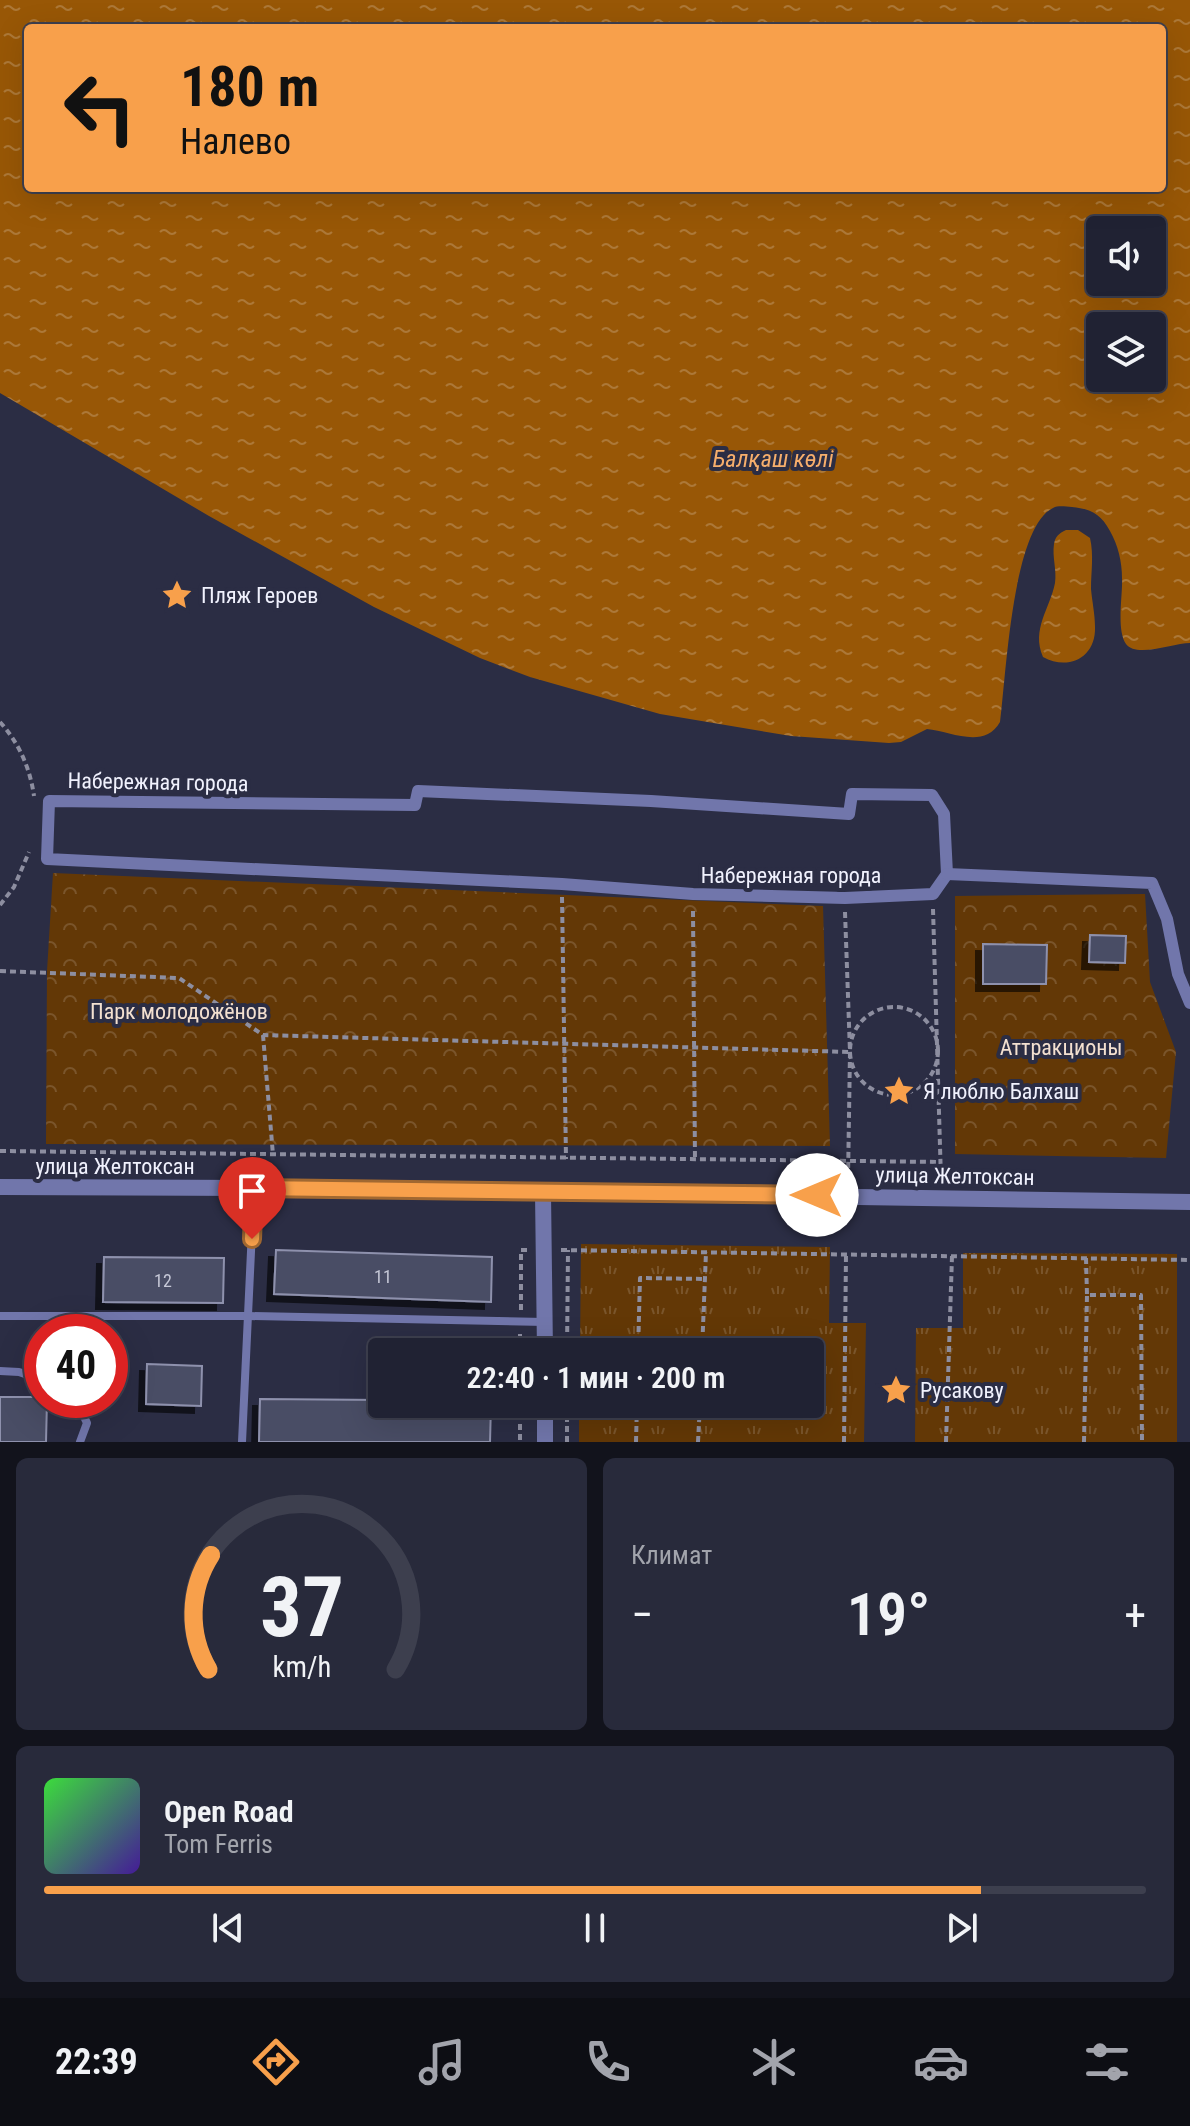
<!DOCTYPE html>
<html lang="ru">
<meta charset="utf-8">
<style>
:root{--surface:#202233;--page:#282a3b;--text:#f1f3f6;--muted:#a2a4ac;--line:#3d3f4e;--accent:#f8a04b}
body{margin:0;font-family:"Roboto Condensed",sans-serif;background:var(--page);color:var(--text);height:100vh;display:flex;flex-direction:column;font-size:30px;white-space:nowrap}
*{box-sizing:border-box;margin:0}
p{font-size:26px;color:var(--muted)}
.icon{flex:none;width:44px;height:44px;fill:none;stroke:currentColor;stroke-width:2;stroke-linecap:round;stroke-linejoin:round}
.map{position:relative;height:1442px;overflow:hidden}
.details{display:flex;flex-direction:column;gap:16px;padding:16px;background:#12131c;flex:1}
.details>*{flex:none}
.top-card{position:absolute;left:24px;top:24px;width:1142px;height:168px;border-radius:8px;box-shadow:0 8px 32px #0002,0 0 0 2px var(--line);background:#f8a04b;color:#111;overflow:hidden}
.fabs{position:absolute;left:1086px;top:216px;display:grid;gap:16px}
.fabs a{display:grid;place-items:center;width:80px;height:80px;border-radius:8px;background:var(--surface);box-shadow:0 8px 32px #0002,0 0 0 2px var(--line);font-size:40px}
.speed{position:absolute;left:24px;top:1314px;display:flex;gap:16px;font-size:40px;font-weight:700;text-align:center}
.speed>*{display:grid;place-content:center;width:104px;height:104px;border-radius:50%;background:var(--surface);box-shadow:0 8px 32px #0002,0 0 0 2px var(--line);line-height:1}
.speed .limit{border:12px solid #d22;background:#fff;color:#111}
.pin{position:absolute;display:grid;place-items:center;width:68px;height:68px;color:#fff;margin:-82px -34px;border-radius:50% 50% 50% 0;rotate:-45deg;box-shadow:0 0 8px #0007}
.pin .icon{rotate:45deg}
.me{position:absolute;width:88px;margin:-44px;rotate:270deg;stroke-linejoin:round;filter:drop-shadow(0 0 6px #0008)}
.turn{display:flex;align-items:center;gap:28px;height:168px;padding:0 24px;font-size:36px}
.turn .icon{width:104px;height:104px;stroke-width:2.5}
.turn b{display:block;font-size:56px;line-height:68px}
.big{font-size:60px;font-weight:600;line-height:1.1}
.details .card{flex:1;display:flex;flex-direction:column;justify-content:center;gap:12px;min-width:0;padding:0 28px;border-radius:12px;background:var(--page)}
.details .dial{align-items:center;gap:0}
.dial svg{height:208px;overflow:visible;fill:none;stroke:var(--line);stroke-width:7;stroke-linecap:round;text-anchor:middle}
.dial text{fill:var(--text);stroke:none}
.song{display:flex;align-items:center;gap:24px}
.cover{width:96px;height:96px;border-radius:12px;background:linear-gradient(135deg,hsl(120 70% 55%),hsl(260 70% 35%))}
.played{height:8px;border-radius:4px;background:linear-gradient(90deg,var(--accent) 85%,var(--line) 85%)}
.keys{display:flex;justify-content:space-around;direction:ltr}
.heat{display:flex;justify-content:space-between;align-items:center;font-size:44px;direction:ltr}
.details .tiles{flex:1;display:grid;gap:16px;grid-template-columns:1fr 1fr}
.card:last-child{grid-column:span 2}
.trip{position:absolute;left:368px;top:1338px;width:456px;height:80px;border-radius:8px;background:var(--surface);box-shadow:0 8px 32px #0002,0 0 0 2px var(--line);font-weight:600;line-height:80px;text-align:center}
.menu{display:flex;height:128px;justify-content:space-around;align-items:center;background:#0d0e14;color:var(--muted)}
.menu .icon{width:56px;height:56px}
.menu .on{color:var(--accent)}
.menu b{font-size:36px;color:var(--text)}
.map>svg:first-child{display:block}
</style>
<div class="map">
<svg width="1190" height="1442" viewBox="0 0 1190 1442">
<defs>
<pattern id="grass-tufts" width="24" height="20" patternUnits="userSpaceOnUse" patternTransform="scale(2)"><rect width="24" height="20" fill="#633806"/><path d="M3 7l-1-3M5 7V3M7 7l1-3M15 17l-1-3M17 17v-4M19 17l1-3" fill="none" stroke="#7a552b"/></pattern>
<pattern id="park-crowns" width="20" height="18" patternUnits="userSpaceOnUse" patternTransform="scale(2)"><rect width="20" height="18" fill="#633806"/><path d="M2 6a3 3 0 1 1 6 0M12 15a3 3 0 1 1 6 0" fill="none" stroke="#7a552b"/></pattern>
<pattern id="water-ripples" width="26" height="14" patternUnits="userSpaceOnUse" patternTransform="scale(2)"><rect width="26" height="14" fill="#985706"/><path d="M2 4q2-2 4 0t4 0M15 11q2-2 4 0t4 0" fill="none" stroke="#ac7838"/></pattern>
<filter id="shadow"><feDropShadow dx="-7" dy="7" stdDeviation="0" flood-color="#0009"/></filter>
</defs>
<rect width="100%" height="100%" fill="#2b2d44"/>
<g fill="url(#grass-tufts)">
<polygon points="581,1244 830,1247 829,1323 866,1323 864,1442 579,1442 579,1404 810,1404 810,1352 580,1352"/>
<polygon points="963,1253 1177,1254 1177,1442 915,1442 916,1328 963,1328"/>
</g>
<g fill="url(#park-crowns)">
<polygon points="53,873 823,906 830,1146 46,1144 47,971"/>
<polygon points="1145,894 1150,982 1176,1052 1166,1158 955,1154 955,896"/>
</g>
<g fill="url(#water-ripples)" fill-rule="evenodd">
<path d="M 0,0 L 1190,0 L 1190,643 C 1174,643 1136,658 1126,644 C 1116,630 1123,594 1122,578 C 1122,562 1118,545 1110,531 C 1101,514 1091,509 1072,507 C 1066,507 1059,505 1053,508 C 1012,527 1006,679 1000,722 C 984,750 950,731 927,729 L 901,742 L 889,743 L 791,736 L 660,714 L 530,677 L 480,658 L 374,607 L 209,516 L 0,393 ZM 28,28 L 1162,28 L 1162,188 L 28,188 ZM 1100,230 L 1152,230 L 1152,282 L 1100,282 ZM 1100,326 L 1152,326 L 1152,378 L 1100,378 Z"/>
<path d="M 1066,530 L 1078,530 L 1090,538 C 1094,556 1091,571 1091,589 C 1092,601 1095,614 1095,627 C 1096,658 1068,671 1043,657 C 1031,629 1050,609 1055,583 C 1057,570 1052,557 1054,544 C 1055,537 1059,533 1066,530 Z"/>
</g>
<g fill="#4a4d65" stroke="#8e91ad" stroke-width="2" filter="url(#shadow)">
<polygon points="1090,935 1126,936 1125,963 1089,962"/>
<polygon points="983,944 1047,945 1046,984 983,984"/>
<polygon points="276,1250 492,1257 491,1302 274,1294"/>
<polygon points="104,1257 224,1258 223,1303 103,1302"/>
<polygon points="147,1364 202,1366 201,1406 146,1404"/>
<polygon points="0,1397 42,1397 42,1400 47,1400 46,1442 0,1442"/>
<polygon points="260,1399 382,1400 382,1404 491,1404 490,1442 259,1442"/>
</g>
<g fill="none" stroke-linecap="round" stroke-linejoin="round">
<g stroke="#8d8ea0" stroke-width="4" stroke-dasharray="6 4" stroke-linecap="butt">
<path d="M 0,722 C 19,743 30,768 34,796"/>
<polyline points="562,897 566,1159"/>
<polyline points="0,905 14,887 29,852"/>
<polyline points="933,909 941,1180"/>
<polyline points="693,911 695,1160"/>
<polyline points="845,912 850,1052 848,1179"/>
<polyline points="0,971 179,978 263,1035 850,1052"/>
<circle cx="894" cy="1051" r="44"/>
<polyline points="263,1035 273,1155"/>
<polyline points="0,1151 941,1162"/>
<polyline points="561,1250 1190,1260"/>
<polyline points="1086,1258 1087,1295 1141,1295 1142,1442"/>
<polyline points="521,1310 521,1250 528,1250"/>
<polyline points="520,1334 520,1352"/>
<polyline points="567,1352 568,1250"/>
<polyline points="638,1352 640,1278 705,1279"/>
<polyline points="702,1352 706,1252"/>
<polyline points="520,1404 520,1442"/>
<polyline points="567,1442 567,1404"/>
<polyline points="636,1442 637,1404"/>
<polyline points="698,1442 700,1404"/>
<polyline points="844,1442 846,1254"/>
<polyline points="946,1442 952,1256"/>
<polyline points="1084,1442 1087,1295"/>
</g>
<g stroke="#7176ab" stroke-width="8">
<polyline points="0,1316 248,1316 545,1322"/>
<polyline points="0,1371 19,1372 42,1380"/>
<polyline points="76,1400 87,1423 80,1442"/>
<polyline points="242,1442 254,1188"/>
</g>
<g stroke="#7176ab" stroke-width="12">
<polygon points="418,791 651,801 849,814 852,794 932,795 944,814 947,874 933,894 845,898 693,894 562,884 47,859 49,801 415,805"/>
<polyline points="947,874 1152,883 1167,919 1178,974 1190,1003"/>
</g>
<g stroke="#7176ab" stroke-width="16">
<polyline points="0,1187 254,1188 1190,1202"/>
<polyline points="543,1193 545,1352"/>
<polyline points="545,1442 545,1404"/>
</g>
</g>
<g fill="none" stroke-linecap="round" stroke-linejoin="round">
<g stroke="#a16831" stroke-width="20">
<polyline id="route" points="252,1239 254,1188 817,1195"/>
</g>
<use href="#route" stroke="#f8a04b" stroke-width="14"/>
</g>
<defs>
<g id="sight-bare" transform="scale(2.4)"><path d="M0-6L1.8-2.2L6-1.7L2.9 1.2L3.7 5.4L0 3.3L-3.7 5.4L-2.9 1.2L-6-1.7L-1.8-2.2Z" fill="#f8a04b" stroke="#2b2d44" stroke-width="2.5" paint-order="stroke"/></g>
</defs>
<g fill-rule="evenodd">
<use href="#sight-bare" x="177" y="595"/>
<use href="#sight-bare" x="899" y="1091"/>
<use href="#sight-bare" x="896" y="1390"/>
</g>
<g text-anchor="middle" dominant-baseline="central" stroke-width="8" stroke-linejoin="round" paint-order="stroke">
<g font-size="18" fill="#c6c8d7">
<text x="383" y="1276">11</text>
<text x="163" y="1280">12</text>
</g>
<g font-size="22" fill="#f0f1fd" stroke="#2b2d44" text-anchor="start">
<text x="201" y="595">Пляж Героев</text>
<text x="923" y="1091">Я люблю Балхаш</text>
<text x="920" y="1390">Русакову</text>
</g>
<g font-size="22" fill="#f0f1fd" stroke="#2b2d44">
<text transform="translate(158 782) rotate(1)">Набережная города</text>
<text x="791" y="875">Набережная города</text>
<text x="115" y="1166">улица Желтоксан</text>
<text transform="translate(955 1176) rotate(1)">улица Желтоксан</text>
</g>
<g font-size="22" fill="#f3e0d0" stroke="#2b2d44">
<text x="179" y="1011">Парк молодожёнов</text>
<text x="1061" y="1047">Аттракционы</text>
</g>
<g font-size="24" font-style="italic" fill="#f6ae6c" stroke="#2b2d44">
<text x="773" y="459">Балқаш көлі</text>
</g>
</g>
</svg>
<div class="fabs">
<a><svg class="icon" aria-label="sound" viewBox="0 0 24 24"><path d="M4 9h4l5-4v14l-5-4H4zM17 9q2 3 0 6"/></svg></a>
<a><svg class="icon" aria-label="layers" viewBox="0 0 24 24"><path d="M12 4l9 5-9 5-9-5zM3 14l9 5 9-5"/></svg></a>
</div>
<div class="speed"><div class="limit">40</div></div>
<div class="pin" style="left:252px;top:1239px;background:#d93025"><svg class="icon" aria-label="arrive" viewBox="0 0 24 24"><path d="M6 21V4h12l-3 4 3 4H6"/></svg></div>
<svg class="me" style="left:817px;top:1195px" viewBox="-20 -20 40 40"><circle r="19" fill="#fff"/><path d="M0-13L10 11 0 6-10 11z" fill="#f8a04b"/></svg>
<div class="trip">22:40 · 1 мин · 200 m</div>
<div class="top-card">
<div class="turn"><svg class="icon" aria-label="left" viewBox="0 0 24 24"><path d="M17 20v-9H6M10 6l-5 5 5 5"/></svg><div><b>180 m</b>Налево</div></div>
</div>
</div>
<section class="details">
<div class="tiles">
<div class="card dial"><svg viewBox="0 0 100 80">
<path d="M14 69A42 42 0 1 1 86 69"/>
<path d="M14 69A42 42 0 0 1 15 25" stroke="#f8a04b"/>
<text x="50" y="56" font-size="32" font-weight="700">37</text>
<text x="50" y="72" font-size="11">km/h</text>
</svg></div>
<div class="card"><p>Климат</p>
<div class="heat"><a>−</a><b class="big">19°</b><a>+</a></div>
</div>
<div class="card">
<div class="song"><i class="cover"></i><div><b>Open Road</b><p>Tom Ferris</p></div></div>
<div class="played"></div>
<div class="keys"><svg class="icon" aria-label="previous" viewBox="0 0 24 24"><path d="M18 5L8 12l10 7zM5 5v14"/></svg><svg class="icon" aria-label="pause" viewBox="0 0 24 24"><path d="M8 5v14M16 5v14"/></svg><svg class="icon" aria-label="next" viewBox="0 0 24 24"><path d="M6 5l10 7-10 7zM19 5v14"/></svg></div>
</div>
</div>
</section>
<nav class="menu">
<b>22:39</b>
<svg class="icon on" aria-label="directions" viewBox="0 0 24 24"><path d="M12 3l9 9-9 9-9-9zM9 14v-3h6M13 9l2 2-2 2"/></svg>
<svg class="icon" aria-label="music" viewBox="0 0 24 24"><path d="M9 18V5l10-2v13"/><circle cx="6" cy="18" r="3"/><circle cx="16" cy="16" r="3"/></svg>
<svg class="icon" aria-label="phone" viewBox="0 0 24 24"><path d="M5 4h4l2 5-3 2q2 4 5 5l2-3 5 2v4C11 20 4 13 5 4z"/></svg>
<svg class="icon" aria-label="climate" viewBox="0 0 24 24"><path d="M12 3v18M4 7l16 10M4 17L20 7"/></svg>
<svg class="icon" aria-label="car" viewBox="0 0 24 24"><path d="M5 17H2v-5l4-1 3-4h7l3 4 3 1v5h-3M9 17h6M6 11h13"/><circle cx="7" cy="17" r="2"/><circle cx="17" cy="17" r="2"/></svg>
<svg class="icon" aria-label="filters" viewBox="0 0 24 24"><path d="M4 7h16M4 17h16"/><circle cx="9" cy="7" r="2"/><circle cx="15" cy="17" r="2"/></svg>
</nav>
